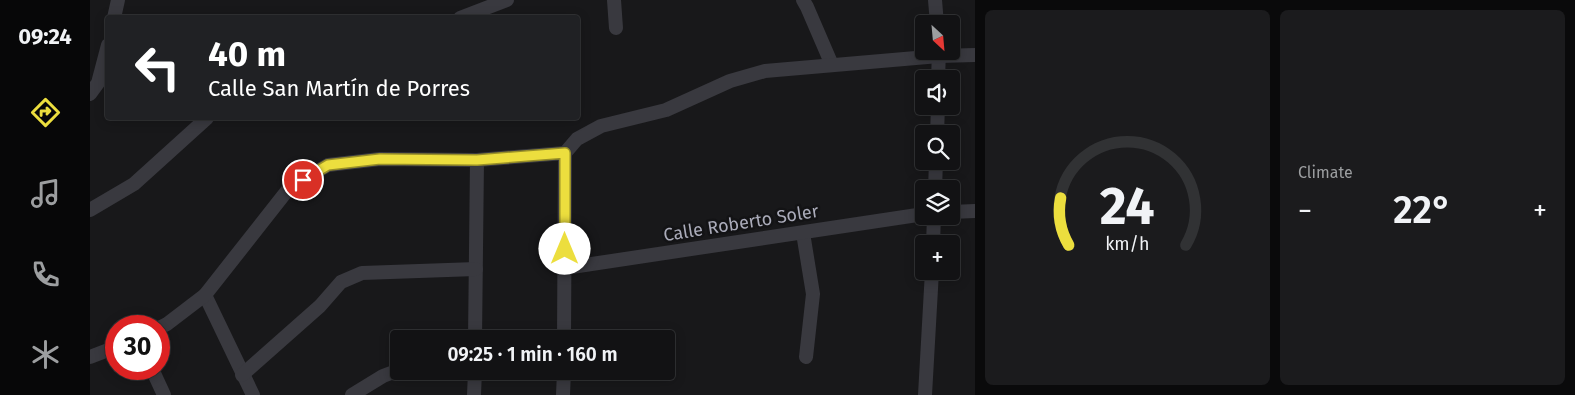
<!DOCTYPE html>
<meta charset="utf-8">
<style>
:root{--surface:#121214;--page:#1b1b1d;--text:#f1f3f6;--muted:#9c9ea0;--line:#313234;--accent:#ecde3e}
body{margin:0;font-family:"Fira Sans",sans-serif;background:var(--page);color:var(--text);height:100vh;display:flex;flex-direction:column;font-size:19px;white-space:nowrap}
*{box-sizing:border-box;margin:0}
p{font-size:16px;color:var(--muted)}
.icon{flex:none;width:28px;height:28px;fill:none;stroke:currentColor;stroke-width:2;stroke-linecap:round;stroke-linejoin:round}
.map{position:relative;flex:1;overflow:hidden}
.details{display:flex;flex-direction:column;gap:10px;padding:10px;background:#0a0a0b;width:600px}
.details>*{flex:none}
.guide{position:absolute;left:15px;top:15px;width:475px;height:105px;border-radius:5px;box-shadow:0 2px 12px #0003,0 0 0 1px var(--line);background:#202124;color:#fff;overflow:hidden}
.needle{width:32px;rotate:154deg}
.controls{position:absolute;left:825px;top:15px;display:grid;gap:10px}
.controls a{display:grid;place-items:center;width:45px;height:45px;border-radius:5px;background:var(--surface);box-shadow:0 2px 12px #0003,0 0 0 1px var(--line);font-size:25px}
.speed{position:absolute;left:15px;top:315px;display:flex;gap:10px;font-size:25px;font-weight:700;text-align:center}
.speed>*{display:grid;place-content:center;width:65px;height:65px;border-radius:50%;background:var(--surface);box-shadow:0 2px 12px #0003,0 0 0 1px var(--line);line-height:1}
.speed .limit{border:8px solid #d22;background:#fff;color:#111}
.pin{position:absolute;display:grid;place-items:center;width:42px;height:42px;color:#fff;margin:-21px;border:2px solid #fff;border-radius:50%;box-shadow:0 1px 5px #0007}
.me{position:absolute;width:55px;margin:-28px;rotate:0deg;stroke-linejoin:round;filter:drop-shadow(0 0 4px #0008)}
.turn{display:flex;align-items:center;gap:18px;height:105px;padding:0 20px;font-size:22px}
.turn .icon{width:65px;height:65px;stroke-width:2.5}
.turn b{display:block;font-size:35px;line-height:42px}
.big{font-size:38px;font-weight:600;line-height:1.1}
.details .widget{flex:1;display:flex;flex-direction:column;justify-content:center;gap:8px;min-width:0;padding:0 18px;border-radius:8px;background:var(--page)}
.details .dial{align-items:center;gap:0}
.dial svg{height:130px;overflow:visible;fill:none;stroke:var(--line);stroke-width:7;stroke-linecap:round;text-anchor:middle}
.dial text{fill:var(--text);stroke:none}
.heat{display:flex;justify-content:space-between;align-items:center;font-size:28px;direction:ltr}
.details .tiles{flex:1;display:grid;gap:10px;grid-template-columns:repeat(2,1fr)}
.trip{position:absolute;left:300px;top:330px;width:285px;height:50px;border-radius:5px;background:var(--surface);box-shadow:0 2px 12px #0003,0 0 0 1px var(--line);font-weight:600;line-height:50px;text-align:center}
main{display:flex;flex:1;min-height:0}
.dock{display:flex;flex-direction:column;width:90px;justify-content:space-around;align-items:center;background:#070708;color:var(--muted)}
.dock .icon{width:35px;height:35px}
.dock .selected{color:var(--accent)}
.dock b{font-size:22px;color:var(--text)}
.map>svg:first-child{display:block}
</style>
<main>
<nav class="dock">
<b>09:24</b>
<svg class="icon selected" aria-label="directions" viewBox="0 0 24 24"><path d="M12 3l9 9-9 9-9-9zM9 14v-3h6M13 9l2 2-2 2"/></svg>
<svg class="icon" aria-label="music" viewBox="0 0 24 24"><path d="M9 18V5l10-2v13"/><circle cx="6" cy="18" r="3"/><circle cx="16" cy="16" r="3"/></svg>
<svg class="icon" aria-label="phone" viewBox="0 0 24 24"><path d="M5 4h4l2 5-3 2q2 4 5 5l2-3 5 2v4C11 20 4 13 5 4z"/></svg>
<svg class="icon" aria-label="climate" viewBox="0 0 24 24"><path d="M12 3v18M4 7l16 10M4 17L20 7"/></svg>
</nav>
<div class="map">
<svg width="885" height="395" viewBox="0 0 885 395">
<rect width="100%" height="100%" fill="#18181a"/>
<g fill="none" stroke-linecap="round" stroke-linejoin="round">
<g stroke="#39393f" stroke-width="14">
<polyline points="524,0 526,28"/>
<polyline points="713,0 717,7 742,65"/>
<polyline points="845,0 847,24"/>
<polyline points="24,18 28,0"/>
<polyline points="370,18 417,0"/>
<polyline points="848,79 849,51"/>
<polyline points="0,94 8,83 18,45"/>
<polyline points="847,134 848,106"/>
<polyline points="845,189 846,161"/>
<polyline points="0,210 44,184 117,118"/>
<polyline points="861,212 885,211"/>
<polyline points="713,233 723,294 716,357"/>
<polyline points="843,244 844,216"/>
<polyline points="475,268 834,214"/>
<polyline points="115,295 163,395"/>
<polyline points="69,328 77,324 115,295 200,187 238,165 290,159 387,160 475,153 487,139 511,126 576,110 640,81 675,71 849,56 885,55"/>
<polyline points="385,339 387,160"/>
<polyline points="474,339 475,153"/>
<polyline points="0,357 26,347"/>
<polyline points="62,369 74,395"/>
<polyline points="152,375 230,306 251,282 272,273 386,269"/>
<polyline points="262,395 293,376 309,370"/>
<polyline points="384,395 385,371"/>
<polyline points="473,395 474,371"/>
<polyline points="835,395 842,271"/>
</g>
</g>
<g fill="none" stroke-linecap="round" stroke-linejoin="round">
<g stroke="#999028" stroke-width="12">
<polyline id="route" points="213,180 238,165 290,159 387,160 475,153 475,249"/>
</g>
<use href="#route" stroke="#ecde3e" stroke-width="9"/>
</g>
<g text-anchor="middle" dominant-baseline="central" stroke-width="5" stroke-linejoin="round" paint-order="stroke">
<g font-size="18" fill="#aaabb9" stroke="#131315">
<text transform="translate(651 223) rotate(-9)">Calle Roberto Soler</text>
</g>
</g>
</svg>
<div class="controls">
<a><svg class="needle" viewBox="-14 -14 28 28"><path d="M0-13l5 13h-10z" fill="#e53935"/><path d="M0 13l5-13h-10z" fill="#9c9ea0"/></svg></a>
<a><svg class="icon" aria-label="sound" viewBox="0 0 24 24"><path d="M4 9h4l5-4v14l-5-4H4zM17 9q2 3 0 6"/></svg></a>
<a><svg class="icon" aria-label="search" viewBox="0 0 24 24"><circle cx="10" cy="10" r="6"/><path d="M15 15l6 6"/></svg></a>
<a><svg class="icon" aria-label="layers" viewBox="0 0 24 24"><path d="M12 4l9 5-9 5-9-5zM3 14l9 5 9-5"/></svg></a>
<a>+</a>
</div>
<div class="speed"><div class="limit">30</div></div>
<div class="pin" style="left:213px;top:180px;background:#d93025"><svg class="icon" aria-label="arrive" viewBox="0 0 24 24"><path d="M6 21V4h12l-3 4 3 4H6"/></svg></div>
<svg class="me" style="left:475px;top:249px" viewBox="-20 -20 40 40"><circle r="19" fill="#fff"/><path d="M0-13L10 11 0 6-10 11z" fill="#ecde3e"/></svg>
<div class="trip">09:25 · 1 min · 160 m</div>
<div class="guide">
<div class="turn"><svg class="icon" aria-label="left" viewBox="0 0 24 24"><path d="M17 20v-9H6M10 6l-5 5 5 5"/></svg><div><b>40 m</b>Calle San Martín de Porres</div></div>
</div>
</div>
<section class="details">
<div class="tiles">
<div class="widget dial"><svg viewBox="0 0 100 80">
<path d="M14 69A42 42 0 1 1 86 69"/>
<path d="M14 69A42 42 0 0 1 9 40" stroke="#ecde3e"/>
<text x="50" y="56" font-size="32" font-weight="700">24</text>
<text x="50" y="72" font-size="11">km/h</text>
</svg></div>
<div class="widget"><p>Climate</p>
<div class="heat"><a>−</a><b class="big">22°</b><a>+</a></div>
</div>
</div>
</section>
</main>
